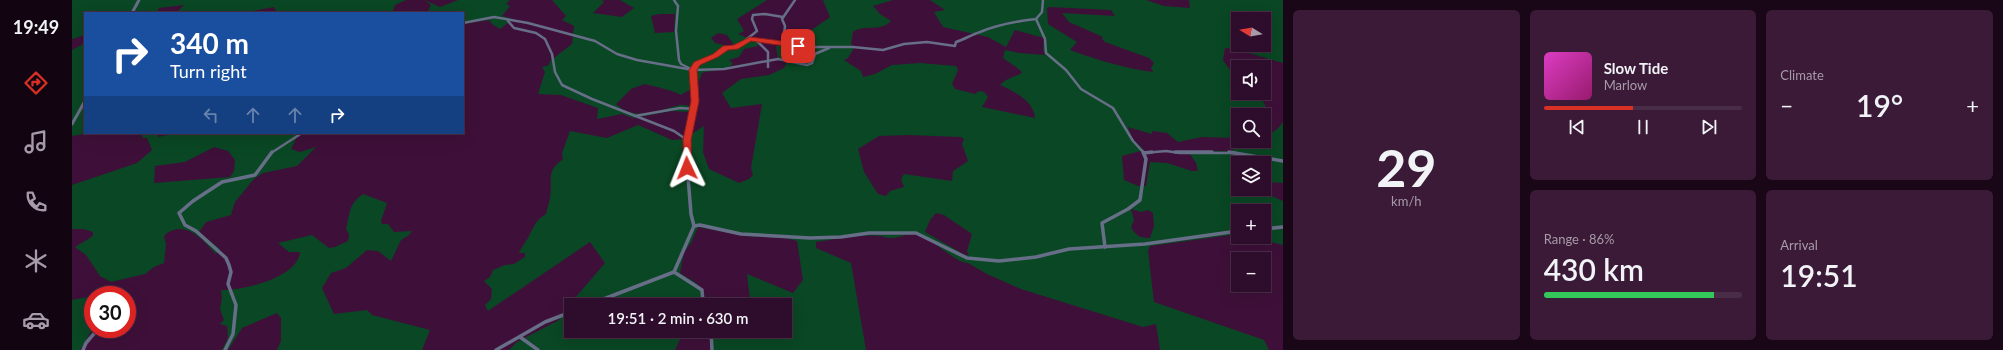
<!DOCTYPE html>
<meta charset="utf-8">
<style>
:root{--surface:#2e0c2b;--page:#3a1a37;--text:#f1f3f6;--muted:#a79ba9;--line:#492c47;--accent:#d93025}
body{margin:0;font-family:Lato,sans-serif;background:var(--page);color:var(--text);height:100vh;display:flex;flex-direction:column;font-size:15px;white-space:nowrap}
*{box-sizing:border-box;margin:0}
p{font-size:13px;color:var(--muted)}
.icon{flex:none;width:22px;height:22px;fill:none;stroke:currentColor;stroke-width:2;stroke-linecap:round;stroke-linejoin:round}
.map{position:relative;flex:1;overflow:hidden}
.panel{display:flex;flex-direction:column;gap:10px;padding:10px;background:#190718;width:720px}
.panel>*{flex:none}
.top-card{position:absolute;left:12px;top:12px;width:380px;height:122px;border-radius:0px;box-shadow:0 4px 16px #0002,0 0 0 1px var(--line);background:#1a4fa0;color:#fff;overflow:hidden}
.needle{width:26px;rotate:281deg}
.controls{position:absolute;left:1159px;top:12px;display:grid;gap:8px}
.controls a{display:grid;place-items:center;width:40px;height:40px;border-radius:0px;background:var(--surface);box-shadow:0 4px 16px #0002,0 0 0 1px var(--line);font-size:20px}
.speed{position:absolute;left:12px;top:286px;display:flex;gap:8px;font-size:20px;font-weight:700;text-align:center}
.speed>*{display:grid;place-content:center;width:52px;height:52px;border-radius:50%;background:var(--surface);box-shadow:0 4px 16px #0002,0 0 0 1px var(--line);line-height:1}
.speed .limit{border:6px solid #d22;background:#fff;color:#111}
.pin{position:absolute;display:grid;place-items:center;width:34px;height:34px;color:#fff;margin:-17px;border-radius:8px;box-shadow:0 2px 6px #0006}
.me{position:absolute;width:44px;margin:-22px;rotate:358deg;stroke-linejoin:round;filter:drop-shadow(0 0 3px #0008)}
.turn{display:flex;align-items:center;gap:14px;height:84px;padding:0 20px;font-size:18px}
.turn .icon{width:52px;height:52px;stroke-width:2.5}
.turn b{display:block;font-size:28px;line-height:34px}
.lanes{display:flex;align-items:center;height:38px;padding:0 20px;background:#0003;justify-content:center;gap:20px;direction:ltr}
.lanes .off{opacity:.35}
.big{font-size:30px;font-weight:600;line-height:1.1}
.panel .tile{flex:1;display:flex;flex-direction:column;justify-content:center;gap:6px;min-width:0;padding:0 14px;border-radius:6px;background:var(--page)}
.panel .dial{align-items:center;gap:0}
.dial b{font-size:52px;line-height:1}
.song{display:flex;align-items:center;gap:12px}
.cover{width:48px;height:48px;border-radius:6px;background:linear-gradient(135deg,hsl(310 70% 55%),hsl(320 70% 35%))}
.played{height:4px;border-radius:2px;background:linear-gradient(90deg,var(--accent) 45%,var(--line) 45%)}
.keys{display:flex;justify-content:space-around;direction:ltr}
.heat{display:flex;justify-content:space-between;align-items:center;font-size:22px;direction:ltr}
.charge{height:6px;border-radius:3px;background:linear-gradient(90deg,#34c759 86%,var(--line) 0)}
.panel .tiles{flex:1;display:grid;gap:10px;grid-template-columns:repeat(3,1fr)}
.tile:first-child{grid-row:span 2}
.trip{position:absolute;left:492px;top:298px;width:228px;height:40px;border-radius:0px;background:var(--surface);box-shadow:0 4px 16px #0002,0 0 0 1px var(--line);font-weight:600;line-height:40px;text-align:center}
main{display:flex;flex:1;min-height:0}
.menu{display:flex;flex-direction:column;width:72px;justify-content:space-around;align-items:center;background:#120511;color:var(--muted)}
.menu .icon{width:28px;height:28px}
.menu .active{color:var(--accent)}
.menu b{font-size:18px;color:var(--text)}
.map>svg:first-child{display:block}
</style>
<main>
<nav class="menu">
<b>19:49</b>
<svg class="icon active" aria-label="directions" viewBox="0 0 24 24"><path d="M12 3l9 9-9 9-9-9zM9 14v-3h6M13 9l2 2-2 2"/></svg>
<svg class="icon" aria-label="music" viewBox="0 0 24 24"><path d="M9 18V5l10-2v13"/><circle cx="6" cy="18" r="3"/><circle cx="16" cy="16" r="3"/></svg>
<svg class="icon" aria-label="phone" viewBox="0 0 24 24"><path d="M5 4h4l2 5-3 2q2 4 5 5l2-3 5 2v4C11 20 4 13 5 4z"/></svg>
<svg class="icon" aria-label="climate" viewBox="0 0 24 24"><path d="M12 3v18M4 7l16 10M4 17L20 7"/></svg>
<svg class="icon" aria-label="car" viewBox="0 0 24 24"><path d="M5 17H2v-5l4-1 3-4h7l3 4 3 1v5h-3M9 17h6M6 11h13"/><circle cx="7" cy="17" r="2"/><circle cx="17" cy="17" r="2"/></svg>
</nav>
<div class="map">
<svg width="1211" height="350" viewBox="0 0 1211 350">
<rect width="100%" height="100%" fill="#3e1039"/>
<g fill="#0a4724" fill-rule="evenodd">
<polygon points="0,0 334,0 323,5 320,13 205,13 202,7 170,13 104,13 112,5 87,8 85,13 13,13 13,35 0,39"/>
<polygon points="352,0 368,7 386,0 438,0 434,4 438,6 430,16 441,19 428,29 420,24 417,20 391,24 391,13 351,13 356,11 359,5"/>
<path d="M 480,0 L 530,0 L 532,2 L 521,13 L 550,17 L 562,8 L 548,0 L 695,0 L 665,19 L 672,31 L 666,34 L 676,38 L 663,46 L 655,35 L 646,33 L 639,38 L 643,43 L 665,48 L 678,40 L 685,42 L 686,46 L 672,49 L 667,57 L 657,60 L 661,64 C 653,71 640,70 630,73 L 623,90 L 624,107 L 618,112 L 600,111 L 561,118 L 550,114 L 525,119 L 526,108 L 489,95 L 466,94 L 473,72 L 470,67 L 477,65 L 478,61 L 500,44 L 502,26 L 490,20 L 494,16 ZM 587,14 L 603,14 L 602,32 L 583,33 L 579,16 ZM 573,84 C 581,86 603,91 609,95 L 615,91 L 620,90 L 620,107 C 617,106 611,104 608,105 C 587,110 562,122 544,104 L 559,89 Z"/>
<path d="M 751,0 L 821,0 L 801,6 L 808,14 L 819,21 C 807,33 793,23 781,32 L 779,44 L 782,48 L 776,58 L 772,60 L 789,71 L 791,77 L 803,74 L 820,65 L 848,63 L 884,66 L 886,70 L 880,84 L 883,89 L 903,94 L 907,91 L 912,92 L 916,97 L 910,107 L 963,118 C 961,100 943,92 928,85 L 934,80 L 950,73 L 948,70 L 931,58 L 933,50 L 947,53 L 973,55 L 971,49 L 972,38 L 943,30 L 934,47 L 916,37 L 871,27 L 862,12 L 873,10 L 858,0 L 1074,0 L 1092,6 L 1118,8 L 1117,0 L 1211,0 L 1211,63 L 1163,49 L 1153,48 L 1151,60 L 1158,70 L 1166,72 L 1166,93 C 1180,93 1191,94 1194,109 L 1190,113 L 1169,109 L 1171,115 L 1166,115 L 1166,141 L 1192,141 L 1192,135 C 1201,134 1206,129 1211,122 L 1211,183 L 1192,182 L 1192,163 L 1166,163 L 1166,189 L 1192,189 L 1192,182 L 1198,195 L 1211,201 L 1211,245 L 1178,237 L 1192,237 L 1192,211 L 1166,211 L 1166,234 L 1078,246 L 1076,251 L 1082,302 L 1192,340 L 1197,350 L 1088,350 L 1084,324 L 1071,327 L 949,289 L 915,274 L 896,263 C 883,263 859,237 844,234 C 836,232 826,239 817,238 C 814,238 811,236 808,236 C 787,234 765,239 744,242 L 744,248 L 779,263 L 794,350 L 639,350 L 637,331 L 713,331 L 713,305 L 499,305 L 499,331 L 612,331 L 603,350 L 437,350 L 445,342 L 487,320 L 497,305 L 533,263 L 518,242 L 416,311 L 413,305 L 419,299 L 420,289 L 412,281 L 418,277 L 421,270 L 433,265 L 442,264 L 453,257 L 453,253 L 447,253 C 450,246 454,242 457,236 C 462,226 464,220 474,214 C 475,209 477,203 478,198 C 481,179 473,172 491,159 L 490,153 L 498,131 L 535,138 L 566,125 L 600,140 L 612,139 L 632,126 L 631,152 L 637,169 L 667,183 L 677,179 L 681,175 L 679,168 L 690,104 L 659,108 L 650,93 L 669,79 L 697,75 L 712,68 L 715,62 L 706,58 L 704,46 L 723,46 C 727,37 749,24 758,17 ZM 977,7 L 1039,10 L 1043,16 L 990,13 L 997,22 L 1031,37 L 1030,39 L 1033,42 L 1077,58 L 1082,63 L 1079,68 L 1081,72 C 1054,69 1023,59 998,50 L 1005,42 L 976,24 L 975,8 ZM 1166,19 L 1192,19 L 1192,45 L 1166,45 ZM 1056,127 L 1080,134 L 1080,131 L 1095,133 L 1106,142 L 1130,137 L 1164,138 L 1166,141 L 1165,147 L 1159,151 L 1116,151 L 1124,163 L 1126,171 L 1120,171 L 1095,163 L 1078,162 L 1074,186 L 1066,186 L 1052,180 L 1050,156 L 1072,150 L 1060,138 ZM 835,135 L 889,137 L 892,139 L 890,144 L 896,161 L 881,171 L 880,181 L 832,174 L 829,179 L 832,187 L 818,191 L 814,196 L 806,194 L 792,172 L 786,149 L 807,136 ZM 1059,209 L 1069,212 L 1076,210 L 1081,213 L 1082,226 L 1078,238 C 1068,238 1064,236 1059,227 L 1062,220 ZM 864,213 L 872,215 L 900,234 L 895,251 L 897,255 L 893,255 L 853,232 L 858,220 ZM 626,227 L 673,236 L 713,238 L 725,241 L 731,280 L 721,293 L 675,274 L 678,299 L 645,304 L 633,297 C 631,284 618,280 608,273 L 612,252 L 619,243 Z"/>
<polygon points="13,43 13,133 17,133 0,136 0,50"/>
<path d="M 69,133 L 86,133 L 86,137 L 105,133 L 233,133 L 225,137 L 219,149 L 228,152 L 244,147 L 225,166 L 191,173 L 182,179 L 163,202 L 159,215 L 134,222 L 127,232 L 148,249 L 144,254 C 132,242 118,223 99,231 C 95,233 94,233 92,237 L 94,244 L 92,263 L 82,267 L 73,274 L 39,282 L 28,276 L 14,255 L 3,247 L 21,236 L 21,232 L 12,229 L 0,229 L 0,185 L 65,163 L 80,150 L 75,138 L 71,138 ZM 142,147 L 156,151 L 163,160 L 162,171 L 158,177 L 82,183 L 83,166 L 113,162 Z"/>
<path d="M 291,194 L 315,203 L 309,221 L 310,224 L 316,224 L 322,232 L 340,231 L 337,235 L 329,240 L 319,261 L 306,251 L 295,250 L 274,268 L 259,273 L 250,288 L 262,314 L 295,310 L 300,315 L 358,330 L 350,350 L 205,350 L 209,341 L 209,318 L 205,313 L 170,328 L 156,350 L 150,350 L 156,338 L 155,326 L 148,324 L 152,320 L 148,309 L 150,298 L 149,290 C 169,291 226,278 228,252 L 217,252 L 206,243 L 240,235 L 257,248 L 263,247 L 276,241 L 277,234 L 274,229 C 278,215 276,204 291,194 Z"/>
<polygon points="21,296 21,328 8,350 0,350 0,300"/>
</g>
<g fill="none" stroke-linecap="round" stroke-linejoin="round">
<g stroke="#676e87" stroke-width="2.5">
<polyline points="602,0 606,6 604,31 607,60 609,64 621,70 623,104 615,140 614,153"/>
<path d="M 723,0 L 710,19 L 713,26 L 712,35 L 719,42 L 736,47 L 781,47 L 811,50 L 832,44 L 855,42 L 883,46 L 884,42 C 893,39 899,35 908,32 C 925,25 946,21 964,19 L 970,12 L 971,0"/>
<polyline points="964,19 973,39 974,53 994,70 1009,89 1041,108 1061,141 1072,153"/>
<polyline points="436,21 442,28 464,33 473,39 480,54 483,72 490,85 520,99 602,131 615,140"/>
<polyline points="391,23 422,17 456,23 523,41 545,54 565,60 621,70 652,69 706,59 735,65 740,63 743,54 757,48"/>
<polyline points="678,39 715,45 722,44"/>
<polyline points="685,41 696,52 696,67"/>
<polyline points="621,70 631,61 649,51 670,43 685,31 680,19 681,15 693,14 711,17"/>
<polyline points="563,116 608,108 622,109"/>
<polyline points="199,153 230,133"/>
<polyline points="1072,153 1094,151 1108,153 1163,153"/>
</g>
<g stroke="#676e87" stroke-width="3.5">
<polyline points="614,152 619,214 622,226 602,272 630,290 631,305"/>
<polyline points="1103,152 1140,152"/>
<polyline points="1157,152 1211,161"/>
<polyline points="1072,153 1080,152"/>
<polyline points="622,226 628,225 669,234 738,238 769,237 797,233 844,233 895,258 927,261 964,257 997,249 1073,244 1166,231"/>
<polyline points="1192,229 1211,227"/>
<polyline points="1033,247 1030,223 1056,209 1068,200 1074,159 1071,152"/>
<polyline points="516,305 602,272"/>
<polyline points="639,331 640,350"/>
<polyline points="448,337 466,350"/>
<polyline points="11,350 14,343 26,329"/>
<polyline points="153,350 161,334 164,305 156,284 159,272 157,265 154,258 124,231 113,225 107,213 121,201 150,182 183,175 200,152"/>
<polyline points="424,350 473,322 499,312"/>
</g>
<g stroke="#676e87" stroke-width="3">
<polyline points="60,13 67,0"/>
<polyline points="0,124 13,101"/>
</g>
</g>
<polygon fill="#d93025" stroke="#8d1f18" points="678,37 726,43 730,46 726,48 679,41 666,49 656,50 646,57 628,65 625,70 627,101 619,140 620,168 615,171 612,170 611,140 619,101 617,70 622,62 641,54 651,46 662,45"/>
</svg>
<div class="controls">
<a><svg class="needle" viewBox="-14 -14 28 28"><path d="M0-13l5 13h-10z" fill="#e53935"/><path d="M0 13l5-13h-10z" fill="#a79ba9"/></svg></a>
<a><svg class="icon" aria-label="sound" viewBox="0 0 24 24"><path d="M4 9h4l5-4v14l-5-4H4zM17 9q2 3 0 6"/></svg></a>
<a><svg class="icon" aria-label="search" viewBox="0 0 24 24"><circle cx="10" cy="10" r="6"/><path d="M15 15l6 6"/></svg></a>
<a><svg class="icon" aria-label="layers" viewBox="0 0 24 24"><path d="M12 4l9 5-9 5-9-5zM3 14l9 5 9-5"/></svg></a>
<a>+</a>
<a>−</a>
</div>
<div class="speed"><div class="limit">30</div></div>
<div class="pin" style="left:726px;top:46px;background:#d93025"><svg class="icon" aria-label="arrive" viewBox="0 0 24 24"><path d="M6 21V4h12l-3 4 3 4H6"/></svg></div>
<svg class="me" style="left:615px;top:168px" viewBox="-20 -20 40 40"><path d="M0-17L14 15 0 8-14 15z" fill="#d93025" stroke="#fff" stroke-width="4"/></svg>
<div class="trip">19:51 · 2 min · 630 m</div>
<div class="top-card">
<div class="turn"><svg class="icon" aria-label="right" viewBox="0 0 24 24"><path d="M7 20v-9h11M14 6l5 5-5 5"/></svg><div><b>340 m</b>Turn right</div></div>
<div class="lanes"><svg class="icon off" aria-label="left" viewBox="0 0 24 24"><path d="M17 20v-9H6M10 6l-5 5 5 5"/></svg><svg class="icon off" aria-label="ahead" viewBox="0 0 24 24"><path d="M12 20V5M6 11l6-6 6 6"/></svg><svg class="icon off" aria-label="ahead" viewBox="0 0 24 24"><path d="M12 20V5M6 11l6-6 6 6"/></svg><svg class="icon" aria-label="right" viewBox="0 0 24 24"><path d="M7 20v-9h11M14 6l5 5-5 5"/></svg></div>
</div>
</div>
<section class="panel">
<div class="tiles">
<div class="tile dial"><b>29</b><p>km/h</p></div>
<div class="tile">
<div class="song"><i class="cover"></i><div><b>Slow Tide</b><p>Marlow</p></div></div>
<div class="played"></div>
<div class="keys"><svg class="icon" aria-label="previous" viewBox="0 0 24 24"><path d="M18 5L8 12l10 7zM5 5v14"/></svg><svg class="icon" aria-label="pause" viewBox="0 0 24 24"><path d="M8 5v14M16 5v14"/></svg><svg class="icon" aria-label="next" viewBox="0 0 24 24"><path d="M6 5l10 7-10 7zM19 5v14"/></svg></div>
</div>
<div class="tile"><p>Climate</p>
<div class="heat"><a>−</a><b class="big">19°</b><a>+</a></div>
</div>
<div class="tile"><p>Range · 86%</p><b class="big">430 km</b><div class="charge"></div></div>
<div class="tile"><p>Arrival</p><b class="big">19:51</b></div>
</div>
</section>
</main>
